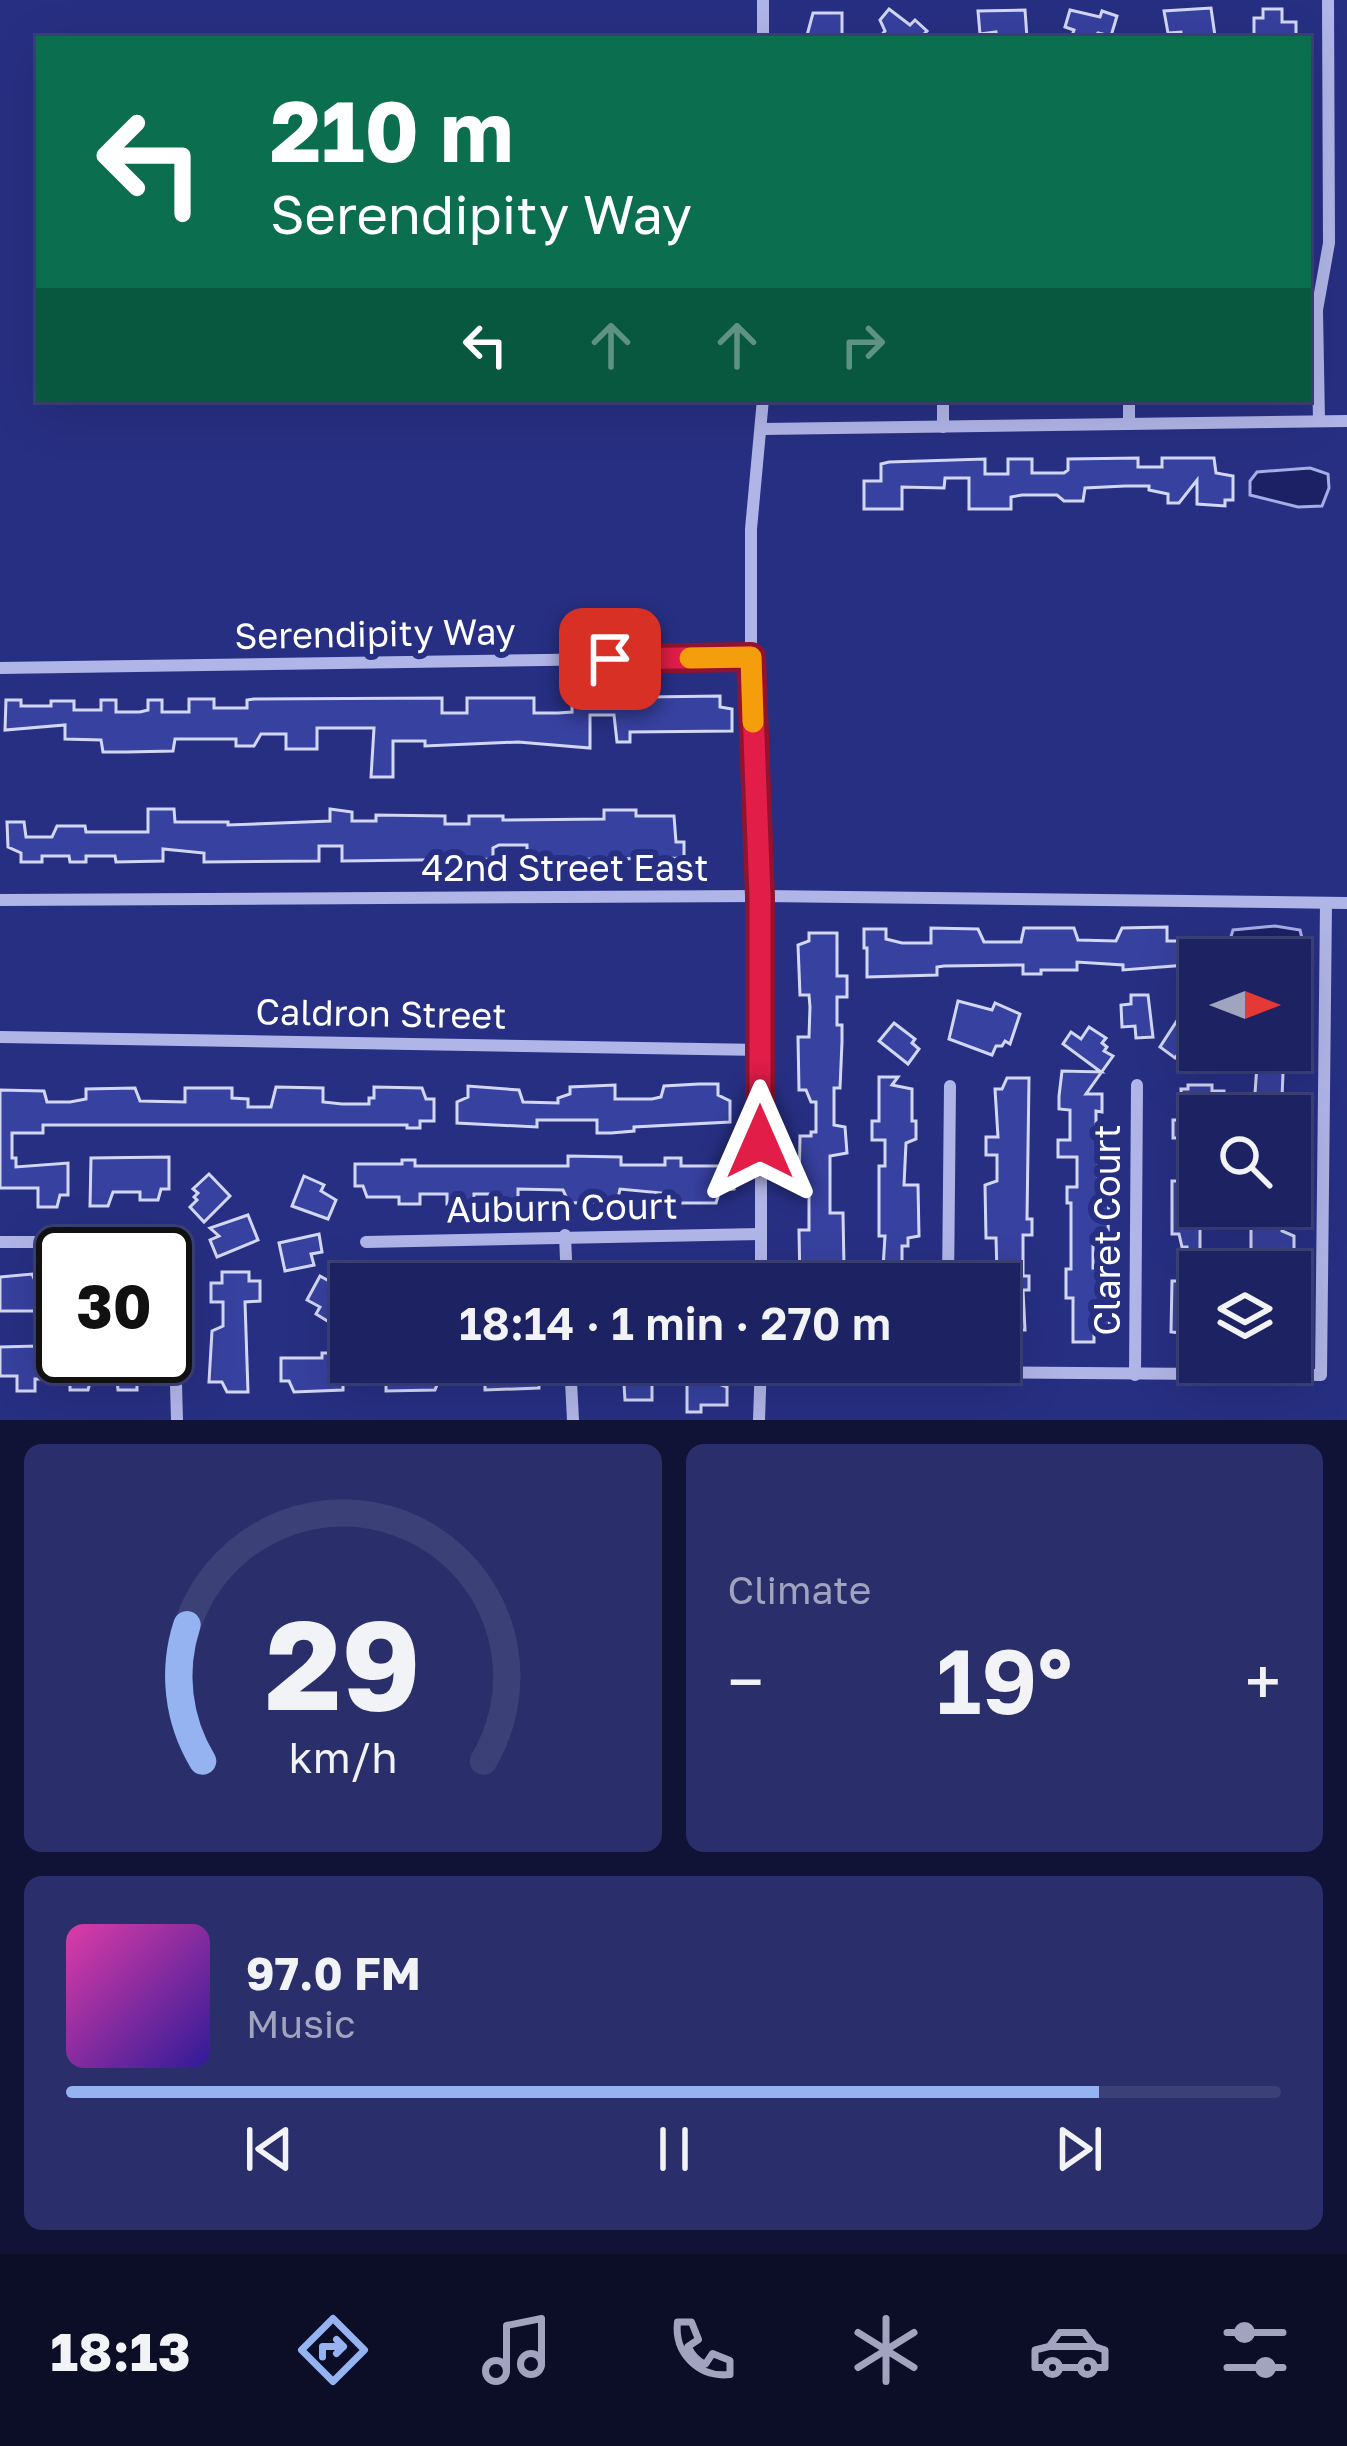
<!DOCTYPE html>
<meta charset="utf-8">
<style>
:root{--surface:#1d2362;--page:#2a2f6b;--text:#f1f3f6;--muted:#a0a4be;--line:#3b4077;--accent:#95b2f1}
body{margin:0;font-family:"Golos Text",sans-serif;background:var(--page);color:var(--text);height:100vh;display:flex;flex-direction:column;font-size:45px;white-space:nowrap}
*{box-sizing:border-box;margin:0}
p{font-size:39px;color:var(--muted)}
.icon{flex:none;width:66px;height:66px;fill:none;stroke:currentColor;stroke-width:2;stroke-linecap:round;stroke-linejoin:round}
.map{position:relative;height:1420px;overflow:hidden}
.panel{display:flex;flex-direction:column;gap:24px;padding:24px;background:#101336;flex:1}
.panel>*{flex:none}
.banner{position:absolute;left:36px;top:36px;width:1275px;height:366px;border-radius:0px;box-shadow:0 12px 48px #0002,0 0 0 3px var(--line);background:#0b6e4f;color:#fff;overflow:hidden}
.needle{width:78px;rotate:90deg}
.tools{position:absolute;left:1179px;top:939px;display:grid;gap:24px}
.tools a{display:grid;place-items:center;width:132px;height:132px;border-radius:0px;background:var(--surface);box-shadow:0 12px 48px #0002,0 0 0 3px var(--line);font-size:60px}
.speed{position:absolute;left:36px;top:1227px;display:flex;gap:24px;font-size:60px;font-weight:700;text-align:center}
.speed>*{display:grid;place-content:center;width:156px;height:156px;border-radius:50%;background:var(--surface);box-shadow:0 12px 48px #0002,0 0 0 3px var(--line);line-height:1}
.speed .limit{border:6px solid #111;border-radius:18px;background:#fff;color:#111}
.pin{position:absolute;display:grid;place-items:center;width:102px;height:102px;color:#fff;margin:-51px;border-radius:24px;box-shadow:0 6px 18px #0006}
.me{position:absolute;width:132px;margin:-66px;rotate:0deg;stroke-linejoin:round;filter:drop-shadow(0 0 9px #0008)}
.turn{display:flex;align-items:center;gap:42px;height:252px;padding:0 36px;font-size:54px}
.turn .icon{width:156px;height:156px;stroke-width:2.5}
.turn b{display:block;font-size:84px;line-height:102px}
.lanes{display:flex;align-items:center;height:114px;padding:0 36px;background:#0003;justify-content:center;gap:60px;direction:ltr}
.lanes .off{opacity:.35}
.big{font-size:90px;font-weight:600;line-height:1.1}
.panel .tile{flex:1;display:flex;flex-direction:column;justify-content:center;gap:18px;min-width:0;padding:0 42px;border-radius:18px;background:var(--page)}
.panel .dial{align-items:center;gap:0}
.dial svg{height:312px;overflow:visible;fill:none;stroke:var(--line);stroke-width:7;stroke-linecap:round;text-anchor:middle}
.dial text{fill:var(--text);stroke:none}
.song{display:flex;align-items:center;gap:36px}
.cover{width:144px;height:144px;border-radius:18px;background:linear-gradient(135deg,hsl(320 70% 55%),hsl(250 70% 35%))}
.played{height:12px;border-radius:6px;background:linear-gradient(90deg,var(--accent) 85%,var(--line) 85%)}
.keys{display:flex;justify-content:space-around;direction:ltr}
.heat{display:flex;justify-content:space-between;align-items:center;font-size:66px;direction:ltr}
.panel .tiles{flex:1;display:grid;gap:24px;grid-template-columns:1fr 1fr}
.tile:last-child{grid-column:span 2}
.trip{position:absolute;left:330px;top:1263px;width:690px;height:120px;border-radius:0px;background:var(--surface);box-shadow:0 12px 48px #0002,0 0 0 3px var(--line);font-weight:600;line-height:120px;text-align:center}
.menu{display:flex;height:192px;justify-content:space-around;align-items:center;background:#0c0e27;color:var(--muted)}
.menu .icon{width:84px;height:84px}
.menu .active{color:var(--accent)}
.menu b{font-size:54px;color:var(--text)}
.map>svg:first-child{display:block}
</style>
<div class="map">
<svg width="1347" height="1420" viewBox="0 0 1347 1420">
<rect width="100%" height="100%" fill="#272f83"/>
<g fill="#1b2164" stroke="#a5ace7" stroke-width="3">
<polygon points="1310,468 1328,474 1329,488 1322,506 1298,507 1250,495 1250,481 1257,472"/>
<path d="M 1275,926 L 1300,930 C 1306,953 1309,974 1290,991 L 1290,960 L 1230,957 L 1229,943 L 1233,930 Z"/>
</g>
<g fill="#37419f" stroke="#d3d7f6" stroke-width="3">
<polygon points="1211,8 1215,36 1182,39 1181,32 1168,33 1164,11"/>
<polygon points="889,9 910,25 915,20 927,31 922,36 926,39 878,39 885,31 880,20"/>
<polygon points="1263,9 1282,9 1282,22 1296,22 1296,39 1254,37 1254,18 1263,18"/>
<polygon points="1025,10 1027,38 997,39 996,32 980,34 978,11"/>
<polygon points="1070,10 1100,17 1102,11 1117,16 1111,36 1098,33 1093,39 1071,39 1074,30 1065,27"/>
<polygon points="813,13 842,13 842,39 806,39"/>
<polygon points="1138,458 1138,467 1162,467 1162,458 1214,458 1216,473 1233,476 1233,500 1225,500 1225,506 1197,504 1197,480 1179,503 1168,503 1168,494 1149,490 1149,486 1125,486 1085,488 1083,501 1064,501 1057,495 1022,495 1011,497 1011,509 969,509 969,478 945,478 944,488 902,487 902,509 864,509 864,481 881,481 881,464 889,462 985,459 985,474 1008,474 1008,459 1032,459 1032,473 1064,473 1068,470 1068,459"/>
<polygon points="720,696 720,707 732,709 732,731 630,732 630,742 617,742 614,715 590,715 590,748 518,742 425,746 425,741 393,741 393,777 371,777 374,728 317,728 317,749 286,749 286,734 261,734 254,746 236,746 236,739 175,739 173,751 127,752 103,752 101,740 65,739 65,725 5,730 6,700 21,700 21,706 51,706 51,701 74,701 74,710 101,710 101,700 116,700 116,712 140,712 148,710 148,700 162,700 162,712 189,712 189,699 214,699 214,708 247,708 247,700 254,699 442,698 442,713 467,713 467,698 534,698 534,713 558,713 572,712 572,698"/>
<polygon points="148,809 174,809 175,822 228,822 228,825 330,821 330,809 352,812 352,821 376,821 376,815 445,816 445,824 469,824 469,816 503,816 503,820 604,819 604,810 636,810 636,816 674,816 676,842 684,842 684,858 527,860 527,845 499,845 493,848 493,859 342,861 342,846 319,846 319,861 204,862 204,853 163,849 163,861 116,862 115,856 86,856 86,862 70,862 69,856 42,856 42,862 21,862 21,853 8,847 7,822 24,822 26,837 52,837 57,826 85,826 86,832 148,832"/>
<polygon points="1167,927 1167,941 1186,941 1186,965 1123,970 1123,965 1077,962 1077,970 1041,970 1041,974 1023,974 1023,965 944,966 937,967 937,975 867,977 867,948 864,948 864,929 886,929 886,939 902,943 931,943 931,928 978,929 984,942 1021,942 1024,928 1074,928 1078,940 1116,941 1122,928"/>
<polygon points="809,933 837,933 837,976 847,976 847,997 837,997 837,1025 842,1025 842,1042 840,1088 834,1088 834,1125 845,1127 847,1153 830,1156 830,1213 843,1213 844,1267 851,1267 851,1284 800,1284 799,1230 809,1230 809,1191 799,1186 800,1136 811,1136 811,1132 816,1132 816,1102 811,1102 806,1090 799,1090 798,1037 809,1037 810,1007 809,995 800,995 798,945 809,941"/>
<polygon points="1131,995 1148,995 1153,1037 1136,1038 1135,1026 1122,1027 1121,1005 1131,1004"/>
<polygon points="958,1001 992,1010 995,1003 1020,1014 1010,1044 1005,1041 1002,1046 996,1046 992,1055 949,1039"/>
<polygon points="1180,1016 1196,1028 1175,1058 1160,1047"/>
<polygon points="894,1023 915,1039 912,1043 919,1049 908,1064 879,1041"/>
<polygon points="1089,1027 1106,1038 1102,1043 1107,1047 1104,1051 1113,1056 1086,1094 1102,1094 1102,1112 1096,1111 1096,1137 1107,1137 1107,1159 1098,1159 1098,1184 1109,1187 1108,1237 1093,1242 1093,1268 1097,1268 1100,1280 1107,1280 1110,1333 1094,1335 1094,1342 1073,1342 1073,1298 1066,1298 1066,1269 1071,1269 1071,1203 1067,1203 1067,1187 1077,1187 1077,1157 1058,1157 1058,1140 1070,1140 1070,1110 1059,1109 1059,1096 1062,1071 1101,1072 1063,1044 1071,1032 1081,1039"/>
<polygon points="1258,1050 1284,1050 1282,1097 1294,1096 1294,1114 1259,1114 1259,1108 1254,1108"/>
<polygon points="879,1077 898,1077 892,1085 912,1089 912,1121 916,1121 916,1139 906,1143 904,1185 918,1185 919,1236 908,1238 908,1246 902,1246 902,1284 882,1284 885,1236 879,1236 879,1166 885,1166 885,1140 872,1140 872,1121 879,1121"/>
<polygon points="1007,1078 1029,1078 1027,1219 1032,1219 1032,1235 1023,1235 1023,1276 1029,1276 1029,1290 1023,1290 1025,1330 1021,1330 1021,1343 999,1343 996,1238 986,1238 985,1185 997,1181 997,1155 986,1155 986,1137 998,1137 995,1089 1002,1089"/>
<polygon points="699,1084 718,1084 718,1095 730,1101 730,1122 634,1127 634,1131 611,1133 597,1133 597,1120 537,1120 537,1127 457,1123 457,1102 468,1097 468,1086 519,1090 523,1102 558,1103 558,1098 570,1094 570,1087 615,1085 615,1099 652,1099 661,1097 664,1086"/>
<polygon points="1188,1085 1212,1085 1212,1091 1224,1091 1224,1105 1200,1106 1200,1343 1187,1343 1181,1333 1171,1332 1172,1281 1182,1281 1182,1276 1187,1276 1187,1247 1182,1247 1179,1234 1172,1234 1172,1181 1182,1181 1183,1169 1183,1143 1179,1143 1179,1138 1173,1138 1173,1120 1182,1120 1181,1089 1188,1089"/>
<polygon points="276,1087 323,1088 323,1102 342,1104 369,1104 369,1098 374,1098 374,1087 422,1088 426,1099 434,1099 434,1121 420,1121 420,1128 407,1128 407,1125 43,1125 43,1133 12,1133 12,1158 16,1158 16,1167 68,1163 68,1195 60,1195 57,1207 38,1207 38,1188 0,1188 0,1090 44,1091 47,1102 70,1102 86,1099 86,1089 135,1088 140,1101 185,1102 185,1088 232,1088 232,1098 248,1099 248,1107 271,1107"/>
<polygon points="568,1156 621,1157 621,1165 665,1165 665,1158 681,1158 681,1166 734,1166 734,1189 720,1190 716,1203 662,1203 662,1193 620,1189 617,1202 569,1203 563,1190 518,1189 518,1203 500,1203 500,1194 474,1194 474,1204 447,1204 447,1194 420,1194 420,1204 399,1204 399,1197 367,1197 363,1186 355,1186 355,1164 402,1164 402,1160 415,1160 415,1166 568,1166"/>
<polygon points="169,1157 169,1189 161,1189 158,1200 140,1200 140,1192 113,1192 108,1206 90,1206 91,1158"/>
<polygon points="209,1174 230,1196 204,1222 190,1207 197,1200 194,1197 198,1193 193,1189"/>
<polygon points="304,1176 324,1185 321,1191 336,1200 328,1219 292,1206"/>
<polygon points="1259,1206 1282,1206 1282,1231 1294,1236 1294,1253 1282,1253 1282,1272 1259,1272 1259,1251 1251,1251 1251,1216 1259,1216"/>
<polygon points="248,1215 258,1240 217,1257 210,1240 219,1236 210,1228"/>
<polygon points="319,1234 322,1252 311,1254 314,1265 285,1271 279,1243"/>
<polygon points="222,1272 249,1272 249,1281 260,1281 260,1301 245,1302 248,1392 227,1392 222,1382 209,1382 212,1331 223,1326 223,1302 211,1302 211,1283 222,1283"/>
<polygon points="335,1272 352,1281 329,1322 316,1314 320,1307 307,1300 320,1276 331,1282"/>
<polygon points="32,1274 38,1287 52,1287 52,1311 0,1311 0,1277"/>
<polygon points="37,1346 37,1356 148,1356 148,1374 137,1380 137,1390 118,1390 117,1379 91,1379 88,1390 70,1390 70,1379 35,1379 35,1391 17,1391 17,1376 0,1376 0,1347"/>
<polygon points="322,1353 351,1353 351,1374 343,1379 343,1390 294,1392 289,1381 281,1381 281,1358 322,1358"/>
<polygon points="375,1362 544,1362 544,1379 539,1379 539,1388 485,1390 485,1377 440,1377 435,1390 386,1391 386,1381 376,1381"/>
<polygon points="615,1363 660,1364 660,1382 652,1382 652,1400 625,1400 624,1384 615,1384"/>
<polygon points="687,1375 716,1375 716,1383 727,1387 727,1405 701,1405 701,1412 687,1412"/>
</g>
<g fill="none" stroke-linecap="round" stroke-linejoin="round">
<g stroke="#b0b5e7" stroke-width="12">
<polyline points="763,39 763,0"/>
<polyline points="1319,421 1317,310 1329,243 1328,0"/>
<polyline points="1129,424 1129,399"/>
<polyline points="943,427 943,399"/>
<polyline points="763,429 1347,421"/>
<polyline points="0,668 751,657"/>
<polyline points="0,900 761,896 1347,903"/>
<polyline points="0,1037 761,1050"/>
<polyline points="565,1235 567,1284"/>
<polyline points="0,1242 172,1242 177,1420"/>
<polyline points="366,1242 760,1234"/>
<polyline points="761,1284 761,896 751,657 751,529 763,399"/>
<polyline points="948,1284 950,1086"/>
<polyline points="570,1362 573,1420"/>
<polyline points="1135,1375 1137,1085"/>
<polyline points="761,1378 947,1372 1321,1375 1326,904"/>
<polyline points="759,1420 761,1362"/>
</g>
</g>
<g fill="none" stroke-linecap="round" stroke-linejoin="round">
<g stroke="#92132f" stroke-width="30">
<polyline id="route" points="610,659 751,657 760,896 760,1142"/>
</g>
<use href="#route" stroke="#e11d48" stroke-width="21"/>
<polyline stroke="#f59e0b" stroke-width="21" points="690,658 751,657 753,722"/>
</g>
<g text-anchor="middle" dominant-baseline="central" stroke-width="12" stroke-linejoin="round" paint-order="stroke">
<g font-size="36" fill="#fff" stroke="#272f83">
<text transform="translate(375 633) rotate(-1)">Serendipity Way</text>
<text x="565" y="867">42nd Street East</text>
<text transform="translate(381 1013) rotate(1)">Caldron Street</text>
<text transform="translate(562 1207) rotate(-1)">Auburn Court</text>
<text transform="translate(1106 1230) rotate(-90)">Claret Court</text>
</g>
</g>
</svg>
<div class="tools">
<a><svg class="needle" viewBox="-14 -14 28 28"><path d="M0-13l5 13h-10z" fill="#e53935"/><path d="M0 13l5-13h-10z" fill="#a0a4be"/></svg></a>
<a><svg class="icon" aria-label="search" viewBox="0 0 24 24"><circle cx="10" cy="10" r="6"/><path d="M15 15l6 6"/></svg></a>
<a><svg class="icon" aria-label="layers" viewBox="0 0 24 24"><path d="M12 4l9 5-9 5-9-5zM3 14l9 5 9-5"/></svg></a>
</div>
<div class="speed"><div class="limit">30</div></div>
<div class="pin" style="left:610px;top:659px;background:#d93025"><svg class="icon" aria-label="arrive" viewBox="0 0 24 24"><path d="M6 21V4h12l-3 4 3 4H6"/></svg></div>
<svg class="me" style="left:760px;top:1142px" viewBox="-20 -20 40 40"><path d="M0-17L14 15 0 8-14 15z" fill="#e11d48" stroke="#fff" stroke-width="4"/></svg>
<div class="trip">18:14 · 1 min · 270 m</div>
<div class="banner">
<div class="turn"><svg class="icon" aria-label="left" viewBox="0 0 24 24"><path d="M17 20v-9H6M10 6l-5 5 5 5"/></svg><div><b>210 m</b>Serendipity Way</div></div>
<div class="lanes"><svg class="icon" aria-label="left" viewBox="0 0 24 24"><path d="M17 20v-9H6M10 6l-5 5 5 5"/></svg><svg class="icon off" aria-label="ahead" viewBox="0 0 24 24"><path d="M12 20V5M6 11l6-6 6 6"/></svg><svg class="icon off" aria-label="ahead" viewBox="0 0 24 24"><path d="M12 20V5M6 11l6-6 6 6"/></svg><svg class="icon off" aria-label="right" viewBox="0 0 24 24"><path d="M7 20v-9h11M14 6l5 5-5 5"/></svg></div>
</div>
</div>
<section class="panel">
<div class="tiles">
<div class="tile dial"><svg viewBox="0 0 100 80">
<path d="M14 69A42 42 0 1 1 86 69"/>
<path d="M14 69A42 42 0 0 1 10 34" stroke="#95b2f1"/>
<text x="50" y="56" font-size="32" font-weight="700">29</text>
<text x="50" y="72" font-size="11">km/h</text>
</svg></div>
<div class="tile"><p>Climate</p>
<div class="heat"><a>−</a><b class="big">19°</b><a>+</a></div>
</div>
<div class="tile">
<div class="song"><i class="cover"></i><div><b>97.0 FM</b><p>Music</p></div></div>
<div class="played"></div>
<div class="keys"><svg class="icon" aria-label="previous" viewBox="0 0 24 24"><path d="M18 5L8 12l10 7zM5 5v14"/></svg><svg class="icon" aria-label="pause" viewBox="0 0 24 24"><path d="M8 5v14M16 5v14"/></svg><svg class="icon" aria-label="next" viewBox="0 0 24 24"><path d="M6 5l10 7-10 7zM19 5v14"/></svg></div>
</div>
</div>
</section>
<nav class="menu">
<b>18:13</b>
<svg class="icon active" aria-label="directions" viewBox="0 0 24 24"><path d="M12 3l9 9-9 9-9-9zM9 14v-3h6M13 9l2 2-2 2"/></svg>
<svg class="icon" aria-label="music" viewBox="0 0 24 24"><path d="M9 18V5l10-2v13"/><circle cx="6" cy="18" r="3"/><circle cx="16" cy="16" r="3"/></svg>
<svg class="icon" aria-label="phone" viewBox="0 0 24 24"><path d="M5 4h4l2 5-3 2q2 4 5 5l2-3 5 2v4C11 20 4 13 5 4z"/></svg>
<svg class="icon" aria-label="climate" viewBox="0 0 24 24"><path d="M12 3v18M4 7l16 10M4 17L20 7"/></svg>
<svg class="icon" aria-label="car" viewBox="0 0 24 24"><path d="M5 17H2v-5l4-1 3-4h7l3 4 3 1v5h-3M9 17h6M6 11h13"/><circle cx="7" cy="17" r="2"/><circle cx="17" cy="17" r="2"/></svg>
<svg class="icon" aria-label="filters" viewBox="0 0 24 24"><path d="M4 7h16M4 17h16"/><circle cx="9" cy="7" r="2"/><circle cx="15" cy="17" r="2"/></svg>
</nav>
